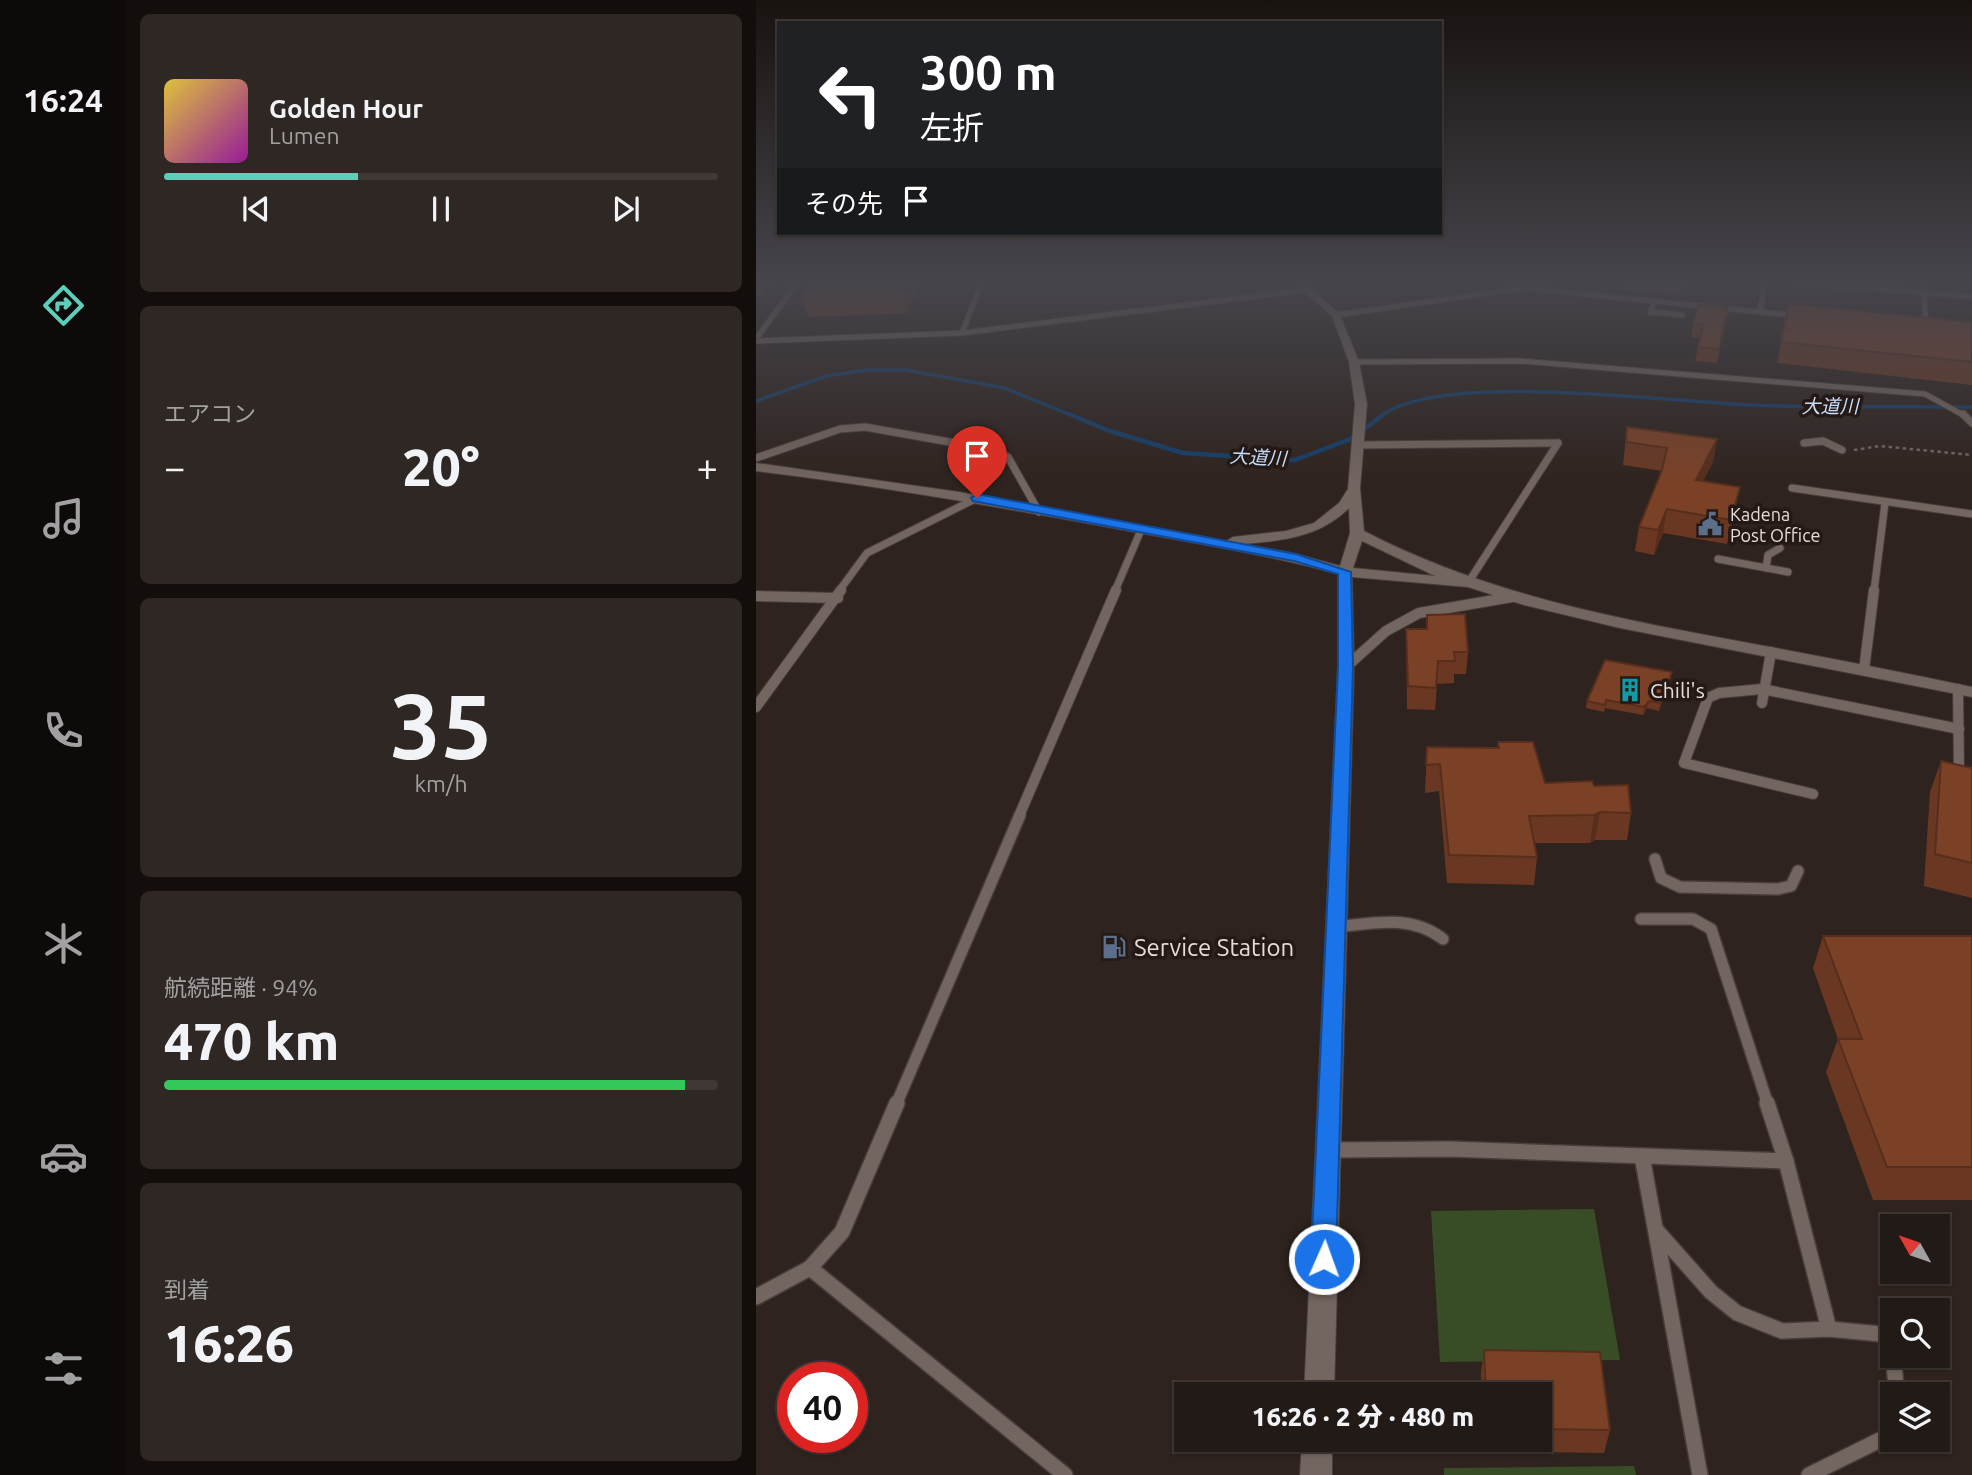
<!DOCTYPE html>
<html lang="ja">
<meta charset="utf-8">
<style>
:root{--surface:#221a16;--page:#2e2723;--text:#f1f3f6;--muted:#a2a1a1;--line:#3f3835;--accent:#5cceba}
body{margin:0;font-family:Ubuntu,"Noto Sans JP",sans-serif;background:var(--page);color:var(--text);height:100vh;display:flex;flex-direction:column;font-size:26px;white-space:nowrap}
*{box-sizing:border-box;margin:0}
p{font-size:23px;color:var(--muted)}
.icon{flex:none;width:38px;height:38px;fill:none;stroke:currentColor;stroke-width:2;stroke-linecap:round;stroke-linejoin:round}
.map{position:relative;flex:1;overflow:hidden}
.details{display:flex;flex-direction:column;gap:14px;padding:14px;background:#130e0c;width:630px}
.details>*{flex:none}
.banner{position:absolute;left:21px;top:21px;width:665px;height:214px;border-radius:0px;box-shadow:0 2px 5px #0004,0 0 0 2px var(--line);background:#202124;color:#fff;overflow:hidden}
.needle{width:46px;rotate:310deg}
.tools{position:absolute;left:1124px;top:1214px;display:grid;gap:14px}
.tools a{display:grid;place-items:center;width:70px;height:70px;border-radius:0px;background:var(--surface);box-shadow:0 2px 5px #0004,0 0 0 2px var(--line);font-size:35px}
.speed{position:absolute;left:21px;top:1362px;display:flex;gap:14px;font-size:35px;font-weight:700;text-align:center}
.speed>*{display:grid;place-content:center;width:91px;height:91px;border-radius:50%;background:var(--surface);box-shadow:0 2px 5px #0004,0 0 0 2px var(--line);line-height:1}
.speed .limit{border:10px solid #d22;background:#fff;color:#111}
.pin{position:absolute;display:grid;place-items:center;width:60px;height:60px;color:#fff;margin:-72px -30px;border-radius:50% 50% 50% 0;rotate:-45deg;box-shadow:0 0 7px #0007}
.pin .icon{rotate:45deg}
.me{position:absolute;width:77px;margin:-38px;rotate:2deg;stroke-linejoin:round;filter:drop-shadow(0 0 5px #0008)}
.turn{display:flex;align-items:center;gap:24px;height:147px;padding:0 28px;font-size:32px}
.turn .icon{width:91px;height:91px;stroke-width:2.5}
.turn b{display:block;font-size:49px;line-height:60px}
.then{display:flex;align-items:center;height:66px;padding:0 28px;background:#0003;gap:14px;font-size:26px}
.big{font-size:52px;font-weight:800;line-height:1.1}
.details .tile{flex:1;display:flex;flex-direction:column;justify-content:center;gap:10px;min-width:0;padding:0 24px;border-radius:10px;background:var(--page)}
.details .dial{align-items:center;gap:0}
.dial b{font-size:91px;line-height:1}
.song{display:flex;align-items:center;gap:21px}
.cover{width:84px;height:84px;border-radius:10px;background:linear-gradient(135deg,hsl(50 70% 55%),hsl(300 70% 35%))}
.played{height:7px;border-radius:4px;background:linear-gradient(90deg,var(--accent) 35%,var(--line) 35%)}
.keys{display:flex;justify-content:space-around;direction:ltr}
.heat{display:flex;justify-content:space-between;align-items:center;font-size:38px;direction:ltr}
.charge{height:10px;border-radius:5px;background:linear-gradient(90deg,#34c759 94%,var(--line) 0)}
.trip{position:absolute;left:418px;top:1382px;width:378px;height:70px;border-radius:0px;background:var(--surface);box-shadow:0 2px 5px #0004,0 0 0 2px var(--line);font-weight:800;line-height:70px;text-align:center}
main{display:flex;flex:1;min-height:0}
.menu{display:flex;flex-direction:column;width:126px;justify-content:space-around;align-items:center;background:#0e0a09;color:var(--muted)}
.menu .icon{width:49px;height:49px}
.menu .active{color:var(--accent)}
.menu b{font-size:32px;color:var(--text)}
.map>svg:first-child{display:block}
</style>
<main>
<nav class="menu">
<b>16:24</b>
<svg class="icon active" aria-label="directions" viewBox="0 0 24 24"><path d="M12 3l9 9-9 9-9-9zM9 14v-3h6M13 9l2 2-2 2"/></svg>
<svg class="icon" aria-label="music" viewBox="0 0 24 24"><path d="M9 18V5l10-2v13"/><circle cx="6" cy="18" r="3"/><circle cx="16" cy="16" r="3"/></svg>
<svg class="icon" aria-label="phone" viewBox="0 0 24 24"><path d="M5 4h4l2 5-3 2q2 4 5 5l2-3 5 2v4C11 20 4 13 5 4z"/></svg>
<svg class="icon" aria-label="climate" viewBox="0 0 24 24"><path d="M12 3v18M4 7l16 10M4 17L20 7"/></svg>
<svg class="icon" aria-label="car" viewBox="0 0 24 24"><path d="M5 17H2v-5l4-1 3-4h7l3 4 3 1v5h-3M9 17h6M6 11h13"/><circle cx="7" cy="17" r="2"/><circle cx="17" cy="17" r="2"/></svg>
<svg class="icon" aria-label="filters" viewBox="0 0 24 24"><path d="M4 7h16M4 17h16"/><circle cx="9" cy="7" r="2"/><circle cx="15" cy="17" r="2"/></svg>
</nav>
<section class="details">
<div class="tile">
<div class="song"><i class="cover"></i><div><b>Golden Hour</b><p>Lumen</p></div></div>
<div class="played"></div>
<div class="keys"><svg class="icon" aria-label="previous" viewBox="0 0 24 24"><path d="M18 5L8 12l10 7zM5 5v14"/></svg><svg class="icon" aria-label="pause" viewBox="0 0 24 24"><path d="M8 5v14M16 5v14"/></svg><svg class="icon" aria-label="next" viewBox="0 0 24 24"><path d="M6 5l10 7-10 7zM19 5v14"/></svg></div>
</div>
<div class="tile"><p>エアコン</p>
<div class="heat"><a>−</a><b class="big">20°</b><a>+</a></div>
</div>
<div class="tile dial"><b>35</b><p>km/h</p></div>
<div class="tile"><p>航続距離 · 94%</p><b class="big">470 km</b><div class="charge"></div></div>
<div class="tile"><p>到着</p><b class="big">16:26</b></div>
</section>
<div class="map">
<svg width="1216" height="1475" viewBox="0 0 1216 1475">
<rect width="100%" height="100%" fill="#2e231e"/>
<g fill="#384d25">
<polygon points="838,1209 864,1360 684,1362 675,1211"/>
<polygon points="878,1466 880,1475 688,1475 688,1468"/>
</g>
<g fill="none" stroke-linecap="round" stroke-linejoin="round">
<g stroke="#153e69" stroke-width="3.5">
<polyline points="0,401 70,376 111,370 150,370 249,388 317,416"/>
<path d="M 625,416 C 685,370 914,402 993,405 C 1067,408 1142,406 1216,407"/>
</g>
<polyline stroke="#153e69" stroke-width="4.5" points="313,414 351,430 427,453 539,460 597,438 628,414"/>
<g stroke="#473e3a" stroke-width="7">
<g id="lane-far4">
<polyline points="1167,279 1170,325"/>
<polyline points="1043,282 1216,297"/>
<polyline points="899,301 894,312 926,315"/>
<polyline points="1004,312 1009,279"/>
<polyline points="580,315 768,288 1044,316"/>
<polyline points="206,333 227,279"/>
<polyline points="0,339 44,279"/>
<polyline points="0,341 206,333 549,290"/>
<polyline points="598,362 764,361 1169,394 1209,416"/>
</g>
</g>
<g stroke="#473e3a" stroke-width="9">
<g id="lane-far3">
<polyline points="1207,414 1216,423"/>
<polyline points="1048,443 1067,441 1086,450"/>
<polyline points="603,445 802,443"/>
<polyline points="0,458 84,429 109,427 233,449 252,457 283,512"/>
<polyline points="1036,488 1216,514"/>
<polyline points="962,559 1032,572"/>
<polyline points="1010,568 1012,555 1024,548"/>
<polyline points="712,583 802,443"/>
<polyline points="83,591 111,553 221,498"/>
<polyline points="359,591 385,530"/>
<polyline points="1118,591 1129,503"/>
</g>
</g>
<g stroke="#473e3a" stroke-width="12">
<g id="lane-far2">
<polyline points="0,596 82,598"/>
<polyline points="590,667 630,631 663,613 756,597"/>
<polyline points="1108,670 1118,590"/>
<polyline points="1202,689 1203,773"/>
<polyline points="1006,703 1015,652"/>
<polyline points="0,707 85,590"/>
<polyline points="1057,794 928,763 952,698 963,693 1006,689 1203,729"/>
<polyline points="263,816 360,590"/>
</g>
</g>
<g stroke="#473e3a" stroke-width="14">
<g id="lane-far1">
<polyline points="899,859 905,878 924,887 1022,889 1035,886 1042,871"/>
<polyline points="885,919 937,919 955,929 1012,1105"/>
<path d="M 580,927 C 618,923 655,914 687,939"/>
<polyline points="140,1105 264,815"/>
</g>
</g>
<g stroke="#473e3a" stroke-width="18">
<g id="lane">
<polyline points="1011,1103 1030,1161 1073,1329"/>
<polyline points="572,1150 694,1149 1030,1161"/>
<polyline points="886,1156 944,1475"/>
<polyline points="900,1230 955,1292 981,1313 1026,1331 1073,1329 1135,1335 1136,1344"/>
<polyline points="54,1268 309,1475"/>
<polyline points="0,1297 54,1268 86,1232 141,1103"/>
<polyline points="1137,1356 1141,1395"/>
<polyline points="1053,1475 1136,1434"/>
</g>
</g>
<g stroke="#473e3a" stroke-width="2">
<g id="secondary">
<path d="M 534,279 L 543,279 L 583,313 L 603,362 L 611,404 L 604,488 L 608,531 C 727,593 856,618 987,642 C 1064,656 1140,671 1216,687 L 1216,697 L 864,628 L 768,605 L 712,587 L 596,577 L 598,667 L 578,1395 L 548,1395 L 582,667 L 582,574 C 514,555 443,544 373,531 C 249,508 125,486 0,471 L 0,463 L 203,492 L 470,541 L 477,537 L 530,531 L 558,523 L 583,503 L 592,489 L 599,404 L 593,362 L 576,316 ZM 593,508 L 594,533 L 584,566 L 540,554 L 487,544 C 526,541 564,537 593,508 ZM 606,541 L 679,576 L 597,568 Z"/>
<polygon points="546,1440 576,1440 576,1475 544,1475"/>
</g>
</g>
<polyline stroke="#716762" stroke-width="2.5" stroke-dasharray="3.5 3.5" stroke-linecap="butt" points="1098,450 1124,446 1216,455"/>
<use href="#lane-far4" stroke="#73655f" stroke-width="5"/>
<use href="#lane-far3" stroke="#73655f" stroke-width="7"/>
<use href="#lane-far2" stroke="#73655f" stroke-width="10"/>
<use href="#lane-far1" stroke="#73655f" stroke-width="11"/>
<use href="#lane" stroke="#73655f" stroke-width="15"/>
<use href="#secondary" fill="#73655f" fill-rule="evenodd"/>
</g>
<g fill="#6a3822">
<polygon points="0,279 21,279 7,296 0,296"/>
<polygon points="167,279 150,313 52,317 46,296"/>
<polygon points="868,279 930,279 923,295 867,290"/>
<polygon points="1033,304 1216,322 1216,385 1021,363"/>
<polygon points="970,321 961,363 939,361 944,338 935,337 937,323"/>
<polygon points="871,427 961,439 957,462 947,481 984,487 971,544 907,533 898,555 879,551 883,527 906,471 867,465"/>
<polygon points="650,629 712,652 710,674 698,674 698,683 681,684 679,710 651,709"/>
<polygon points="916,672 914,680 903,711 891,708 887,715 849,708 848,712 830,708 831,701"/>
<polygon points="742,742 789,783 838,786 875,813 871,840 839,840 834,843 778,843 781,857 778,885 691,883 683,791 669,793 671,747 741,748"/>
<polygon points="1185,761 1216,768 1216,898 1168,886 1174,792"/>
<polygon points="1067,936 1216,936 1216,1200 1117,1200 1070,1072 1082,1039 1057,968"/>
<polygon points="728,1350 854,1430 848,1453 729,1451 728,1440 784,1440 784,1395 726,1395 725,1373"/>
</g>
<g fill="#562e1b">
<polygon points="3,279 21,279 7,296"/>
<polygon points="153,279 167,279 150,313 146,292"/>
<polygon points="926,279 930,279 923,295"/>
<polygon points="961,439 957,462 936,503 940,480"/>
<polygon points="984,487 979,510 971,544 975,520"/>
<polygon points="911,509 907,533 898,555 902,530"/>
<polygon points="916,672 914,680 903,711 904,703"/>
<polygon points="893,701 891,708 887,715 888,707"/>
<polygon points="844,812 839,840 834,843 838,815"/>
</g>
<g fill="#7b4127" stroke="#562e1b" stroke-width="2">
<polygon points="59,279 153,279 146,292 46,296"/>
<polygon points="1033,304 1216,322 1216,362 1025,342"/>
<polygon points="942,305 972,307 963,349 942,347 947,324 937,323"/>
<polygon points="871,427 961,439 940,480 984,487 975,520 911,509 902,530 883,527 906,470 911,448 870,442"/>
<polygon points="709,614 712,652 698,652 699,661 682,661 680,688 652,686 650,629 671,629 671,615"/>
<polygon points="849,660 916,672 904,703 893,701 888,707 850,700 849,705 831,701"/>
<polygon points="742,742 777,742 789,783 836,781 838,786 872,785 875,813 844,812 838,815 773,816 781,857 693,855 684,764 670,765 671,747 743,748"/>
<polygon points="1185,761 1216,768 1216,863 1179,854"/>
<polygon points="1067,936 1216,936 1216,1167 1131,1167 1082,1039 1106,1039"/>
<polygon points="728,1350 844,1352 854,1430 784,1429 784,1395 730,1395"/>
</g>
<linearGradient id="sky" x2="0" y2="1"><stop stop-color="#191310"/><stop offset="0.58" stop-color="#46454c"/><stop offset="1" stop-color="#46454c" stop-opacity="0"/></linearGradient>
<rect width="1216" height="485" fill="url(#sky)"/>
<polygon fill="#1a73e8" stroke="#114b97" stroke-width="2" points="221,494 540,554 595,572 597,667 580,1259 577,1267 568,1271 559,1267 555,1259 582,667 582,574 538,561 217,501 215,498"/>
<defs>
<g id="civic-bare" transform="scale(1.89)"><path d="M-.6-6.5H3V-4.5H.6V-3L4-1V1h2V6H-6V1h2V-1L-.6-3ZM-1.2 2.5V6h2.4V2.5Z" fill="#5c6f8a" stroke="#241914" stroke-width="2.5" paint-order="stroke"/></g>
<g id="building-bare" transform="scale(1.89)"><path d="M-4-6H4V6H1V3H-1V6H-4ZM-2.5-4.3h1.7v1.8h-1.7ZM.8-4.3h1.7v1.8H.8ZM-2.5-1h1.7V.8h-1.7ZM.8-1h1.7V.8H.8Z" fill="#0f9aa8" stroke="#241914" stroke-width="2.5" paint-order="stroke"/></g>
<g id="fuel-bare" transform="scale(1.89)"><path d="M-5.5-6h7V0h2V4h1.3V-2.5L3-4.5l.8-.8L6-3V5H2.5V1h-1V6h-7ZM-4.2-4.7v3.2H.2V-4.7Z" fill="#5c6f8a" stroke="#241914" stroke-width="2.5" paint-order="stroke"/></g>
</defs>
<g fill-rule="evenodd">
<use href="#civic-bare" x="954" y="524"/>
<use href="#building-bare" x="874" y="690"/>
<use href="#fuel-bare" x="358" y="947"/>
</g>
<g text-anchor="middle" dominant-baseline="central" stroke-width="7" stroke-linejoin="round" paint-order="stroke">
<g font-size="18" fill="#e4dcd8" stroke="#241914" text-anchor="start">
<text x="974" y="514">Kadena<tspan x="974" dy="21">Post Office</tspan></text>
</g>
<g font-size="19" font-style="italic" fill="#c5ddfa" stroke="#241914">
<text x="1074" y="406">大道川</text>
<text transform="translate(502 457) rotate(3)">大道川</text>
</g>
<g font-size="21" fill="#e4dcd8" stroke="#241914" text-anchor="start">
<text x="894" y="690">Chili's</text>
</g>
<g font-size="24" fill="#e4dcd8" stroke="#241914" text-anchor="start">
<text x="378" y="947">Service Station</text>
</g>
</g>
</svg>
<div class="tools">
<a><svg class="needle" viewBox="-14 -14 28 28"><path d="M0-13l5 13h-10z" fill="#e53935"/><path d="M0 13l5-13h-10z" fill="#a2a1a1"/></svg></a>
<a><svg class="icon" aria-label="search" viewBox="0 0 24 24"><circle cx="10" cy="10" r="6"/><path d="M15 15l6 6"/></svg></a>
<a><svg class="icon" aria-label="layers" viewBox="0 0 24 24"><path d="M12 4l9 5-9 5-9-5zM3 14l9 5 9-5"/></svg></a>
</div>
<div class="speed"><div class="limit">40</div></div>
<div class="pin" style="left:221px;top:498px;background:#d93025"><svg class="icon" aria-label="arrive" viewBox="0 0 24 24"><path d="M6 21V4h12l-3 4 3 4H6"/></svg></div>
<svg class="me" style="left:568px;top:1259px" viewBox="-20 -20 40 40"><circle r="17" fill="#1a73e8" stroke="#fff" stroke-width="3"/><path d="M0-11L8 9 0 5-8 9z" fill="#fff"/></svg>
<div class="trip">16:26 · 2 分 · 480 m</div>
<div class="banner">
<div class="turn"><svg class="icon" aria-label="left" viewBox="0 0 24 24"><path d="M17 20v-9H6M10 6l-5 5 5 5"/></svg><div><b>300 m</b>左折</div></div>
<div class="then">その先<svg class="icon" aria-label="arrive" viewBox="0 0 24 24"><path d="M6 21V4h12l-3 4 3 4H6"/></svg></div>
</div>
</div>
</main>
